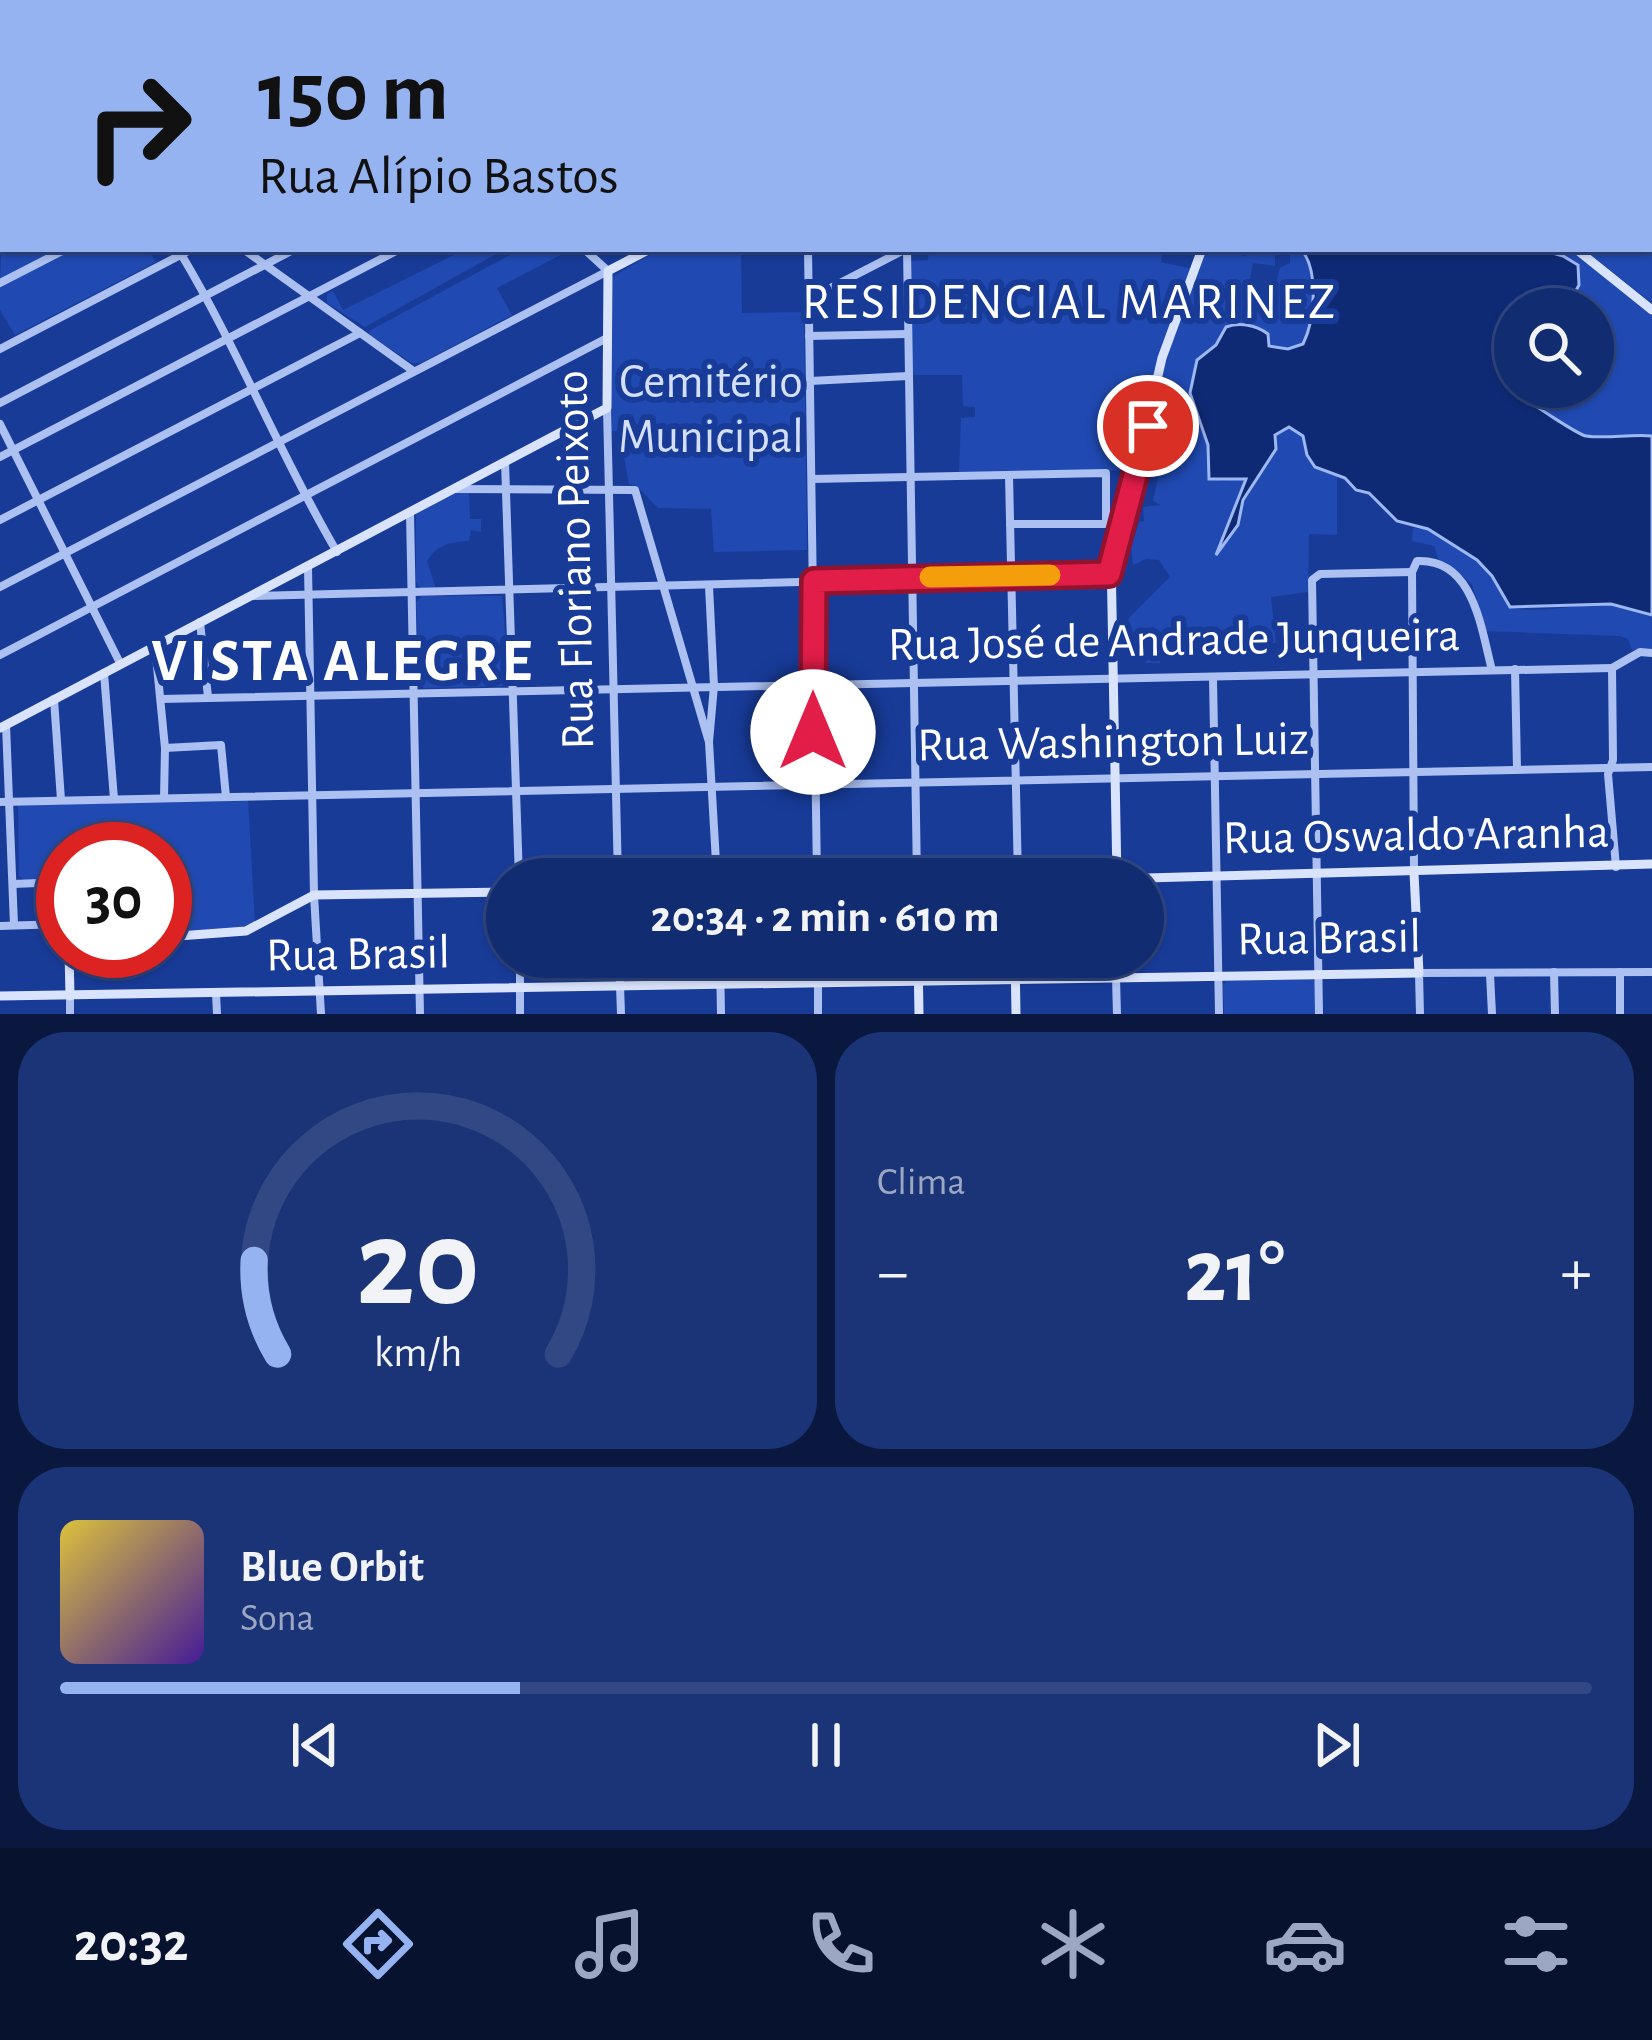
<!DOCTYPE html>
<html lang="pt">
<meta charset="utf-8">
<style>
:root{--surface:#122c72;--page:#1b3477;--text:#f1f3f6;--muted:#9ca7c4;--line:#314884;--accent:#95b2f1}
body{margin:0;font-family:"Alegreya Sans",sans-serif;background:var(--page);color:var(--text);height:100vh;display:flex;flex-direction:column;font-size:45px;white-space:nowrap}
*{box-sizing:border-box;margin:0}
p{font-size:39px;color:var(--muted)}
.icon{flex:none;width:66px;height:66px;fill:none;stroke:currentColor;stroke-width:2;stroke-linecap:round;stroke-linejoin:round}
.map{position:relative;height:1014px;overflow:hidden}
.drawer{display:flex;flex-direction:column;gap:18px;padding:18px;background:#0a183f;flex:1}
.drawer>*{flex:none}
.guide{position:absolute;left:0px;top:0px;width:1653px;height:252px;box-shadow:0 3px 9px #0004,0 0 0 3px var(--line);background:#95b2f1;color:#111;overflow:hidden}
.fabs{position:absolute;left:1494px;top:288px;display:grid;gap:24px}
.fabs a{display:grid;place-items:center;width:120px;height:120px;border-radius:50%;background:var(--surface);box-shadow:0 3px 9px #0004,0 0 0 3px var(--line);font-size:60px}
.speed{position:absolute;left:36px;top:822px;display:flex;gap:24px;font-size:60px;font-weight:700;text-align:center}
.speed>*{display:grid;place-content:center;width:156px;height:156px;border-radius:50%;background:var(--surface);box-shadow:0 3px 9px #0004,0 0 0 3px var(--line);line-height:1}
.speed .limit{border:18px solid #d22;background:#fff;color:#111}
.pin{position:absolute;display:grid;place-items:center;width:102px;height:102px;color:#fff;margin:-51px;border:6px solid #fff;border-radius:50%;box-shadow:0 3px 12px #0007}
.me{position:absolute;width:132px;margin:-66px;rotate:0deg;stroke-linejoin:round;filter:drop-shadow(0 0 9px #0008)}
.turn{display:flex;align-items:center;gap:42px;height:252px;padding:0 60px;font-size:54px}
.turn .icon{width:156px;height:156px;stroke-width:2.5}
.turn b{display:block;font-size:84px;line-height:102px}
.big{font-size:90px;font-weight:700;line-height:1.1}
.drawer .tile{flex:1;display:flex;flex-direction:column;justify-content:center;gap:18px;min-width:0;padding:0 42px;border-radius:48px;background:var(--page)}
.drawer .dial{align-items:center;gap:0}
.dial svg{height:312px;overflow:visible;fill:none;stroke:var(--line);stroke-width:7;stroke-linecap:round;text-anchor:middle}
.dial text{fill:var(--text);stroke:none}
.song{display:flex;align-items:center;gap:36px}
.cover{width:144px;height:144px;border-radius:18px;background:linear-gradient(135deg,hsl(50 70% 55%),hsl(260 70% 35%))}
.played{height:12px;border-radius:6px;background:linear-gradient(90deg,var(--accent) 30%,var(--line) 30%)}
.keys{display:flex;justify-content:space-around;direction:ltr}
.heat{display:flex;justify-content:space-between;align-items:center;font-size:66px;direction:ltr}
.drawer .tiles{flex:1;display:grid;gap:18px;grid-template-columns:1fr 1fr}
.tile:last-child{grid-column:span 2}
.trip{position:absolute;left:486px;top:858px;width:678px;height:120px;border-radius:60px;background:var(--surface);box-shadow:0 3px 9px #0004,0 0 0 3px var(--line);font-weight:700;line-height:120px;text-align:center}
.tabs{display:flex;height:192px;justify-content:space-around;align-items:center;background:#07122e;color:var(--muted)}
.tabs .icon{width:84px;height:84px}
.tabs .on{color:var(--accent)}
.tabs b{font-size:54px;color:var(--text)}
.map>svg:first-child{display:block}
</style>
<div class="map">
<svg width="1652" height="1014" viewBox="0 0 1652 1014">
<rect width="100%" height="100%" fill="#183b98"/>
<g fill="#204ab2">
<polygon points="428,0 949,0 943,3"/>
<polygon points="1650,155 1652,155 1652,303 1583,249 1650,249"/>
<polygon points="3,223 3,249 57,249 0,279"/>
<polygon points="73,249 148,249 156,262 15,335 0,310 0,287"/>
<polygon points="466,249 505,249 365,327 327,303 327,294 333,291 343,310"/>
<polygon points="514,249 572,249 497,288 512,315 421,363 412,363 370,335 369,331 512,254"/>
<polygon points="660,249 741,249 742,313 804,312 807,550 714,552 711,509 658,508 637,486 629,484 619,431 611,431 612,277"/>
<polygon points="929,249 1162,249 1161,262 1193,269 1152,392 1115,392 1115,442 1140,446 1134,470 959,473 961,418 975,417 975,407 963,406 962,375 912,375 910,261 928,260"/>
<path d="M 1205,249 L 1246,256 L 1248,249 L 1285,249 L 1275,256 L 1275,266 L 1253,263 L 1247,294 L 1272,298 L 1280,268 L 1290,263 L 1290,249 L 1301,249 C 1320,271 1315,324 1300,347 L 1279,349 L 1269,346 L 1262,329 L 1244,324 L 1197,360 L 1208,445 L 1207,465 L 1222,481 L 1246,478 L 1238,525 L 1243,500 L 1276,449 L 1275,435 L 1289,427 L 1304,436 C 1308,460 1314,467 1337,475 L 1337,535 L 1309,534 L 1308,592 L 1271,597 L 1276,643 L 1189,648 L 1190,656 L 1160,657 L 1160,663 L 1146,663 L 1144,653 L 1116,653 L 1115,629 L 1126,629 L 1129,618 L 1170,577 L 1159,560 L 1146,559 L 1133,565 L 1131,546 L 1139,522 L 1144,521 L 1143,507 L 1161,505 L 1153,501 L 1160,468 L 1153,465 L 1155,453 L 1174,454 L 1177,432 L 1151,425 L 1166,360 Z"/>
<polygon points="1538,249 1569,249 1652,313 1652,436 1580,435 1539,406 1541,400 1555,395 1552,387 1592,387 1598,391 1602,384 1595,381 1593,385 1593,309 1562,309 1567,307 1573,261"/>
<path d="M 455,493 L 469,493 L 470,519 L 481,519 L 481,532 L 471,530 L 469,541 C 451,542 437,544 427,561 L 436,589 L 421,589 L 416,582 L 416,513 Z"/>
<path d="M 1413,528 C 1456,530 1493,572 1511,608 C 1558,616 1606,592 1652,615 L 1652,649 L 1632,650 L 1628,639 L 1620,636 L 1486,631 L 1472,584 L 1439,561 L 1434,546 L 1412,541 Z"/>
<polygon points="422,596 502,596 509,683 504,686 424,688 420,684 416,602"/>
<polygon points="248,801 255,923 246,927 165,933 165,849 63,849 63,878 24,880 19,876 18,805"/>
<polygon points="1313,979 1316,983 1316,1014 1224,1014 1223,985 1227,981"/>
</g>
<path fill="#0f2a75" stroke="#9eb8f4" stroke-width="3" d="M 1301,249 L 1538,249 L 1563,256 L 1578,265 L 1579,285 L 1567,307 L 1515,309 C 1515,327 1506,347 1509,363 C 1510,375 1515,388 1523,396 C 1528,402 1579,435 1586,436 C 1607,439 1630,434 1652,436 L 1652,615 L 1611,604 L 1510,607 L 1492,576 L 1477,560 L 1428,529 L 1397,521 L 1369,493 L 1356,490 L 1345,478 L 1315,467 L 1307,455 L 1303,436 L 1289,427 L 1275,435 L 1276,449 L 1243,500 L 1238,525 L 1216,555 L 1246,479 L 1209,479 L 1208,445 L 1190,393 L 1197,360 L 1216,345 L 1226,327 C 1240,322 1256,325 1268,334 L 1269,346 L 1288,349 L 1303,344 C 1315,320 1319,270 1301,249 Z"/>
<g fill="none" stroke-linecap="round" stroke-linejoin="round">
<g stroke="#9eb8f4" stroke-width="3">
<polyline points="693,3 695,0"/>
<polyline points="1650,47 1652,41"/>
</g>
<polyline stroke="#0f2a75" stroke-width="12" points="1189,0 1189,3"/>
<g stroke="#acc0f1" stroke-width="8">
<polyline points="425,0 426,3"/>
<polyline points="1303,3 1304,0"/>
<polyline points="0,72 3,74"/>
<polyline points="0,93 3,91"/>
<polyline points="0,157 3,156"/>
<polyline points="0,220 3,218"/>
<polyline points="243,249 412,370"/>
<polyline points="808,249 817,879"/>
<polyline points="907,249 917,879"/>
<path d="M 181,254 C 239,351 280,455 337,552"/>
<polyline points="0,283 66,249"/>
<polyline points="809,299 906,249"/>
<polyline points="809,336 908,334"/>
<polyline points="0,349 192,249"/>
<polyline points="810,381 908,376"/>
<polyline points="0,403 295,249"/>
<polyline points="607,408 618,879"/>
<polyline points="0,424 120,663"/>
<polyline points="0,457 400,249"/>
<polyline points="505,462 519,879"/>
<polyline points="1009,475 1018,879"/>
<polyline points="812,479 1106,473 1106,523"/>
<polyline points="455,489 635,490 709,742"/>
<polyline points="410,513 420,1014"/>
<polyline points="0,520 360,333"/>
<polyline points="1010,524 1124,524"/>
<polyline points="308,567 314,895 321,1014"/>
<polyline points="1412,572 1414,871"/>
<path d="M 1412,572 L 1417,561 C 1474,558 1481,629 1492,670"/>
<polyline points="709,586 714,686 709,742 717,879"/>
<polyline points="0,587 608,271 584,249"/>
<polyline points="254,596 1109,574"/>
<polyline points="200,622 208,697"/>
<polyline points="155,646 165,748 164,798"/>
<polyline points="0,655 607,338"/>
<polyline points="1612,668 1613,760 1608,774 1616,867"/>
<polyline points="1612,668 1640,652 1652,653"/>
<polyline points="1515,669 1517,769"/>
<polyline points="104,673 114,799"/>
<polyline points="1213,678 1219,1014"/>
<polyline points="54,699 61,800"/>
<polyline points="161,699 1612,668"/>
<polyline points="6,725 14,925"/>
<polyline points="165,748 221,745 226,797"/>
<polyline points="0,802 1652,767"/>
<polyline points="1414,834 1611,829"/>
<polyline points="13,884 63,882"/>
<polyline points="0,926 63,924"/>
<polyline points="520,957 520,1014"/>
<polyline points="619,957 621,1014"/>
<polyline points="720,957 721,1014"/>
<polyline points="1554,972 1555,1014"/>
<polyline points="1620,972 1620,1014"/>
<polyline points="1490,974 1492,1014"/>
<polyline points="1116,978 1117,1014"/>
<polyline points="216,993 217,1014"/>
<polyline points="70,996 70,1014"/>
<polyline points="818,1014 818,957"/>
<polyline points="1319,1014 1312,580 1320,574 1412,572"/>
<polyline points="1420,1014 1419,973 1652,972"/>
</g>
<g stroke="#dae3fc" stroke-width="9">
<polyline points="1576,249 1652,310"/>
<polyline points="0,728 607,408 608,271 650,249"/>
<polyline points="1110,879 1652,864"/>
<polyline points="1117,879 1111,555 1124,524 1162,358 1202,249"/>
<polyline points="165,937 246,931 314,895 507,892"/>
<polyline points="69,951 70,996"/>
<polyline points="918,957 919,1014"/>
<polyline points="1015,957 1016,1014"/>
<polyline points="1116,978 1116,957"/>
<polyline points="0,996 1419,973 1414,873"/>
</g>
</g>
<g fill="none" stroke-linecap="round" stroke-linejoin="round">
<g stroke="#92132f" stroke-width="30">
<polyline id="route" points="813,732 814,581 1109,574 1148,426"/>
</g>
<use href="#route" stroke="#e11d48" stroke-width="21"/>
<polyline stroke="#f59e0b" stroke-width="21" points="930,577 1050,575"/>
</g>
<g text-anchor="middle" dominant-baseline="central" stroke-width="12" stroke-linejoin="round" paint-order="stroke">
<g font-size="48" fill="#d3dffc" stroke="#183b98">
<text x="711" y="383">Cemitério<tspan x="711" dy="55">Municipal</tspan></text>
</g>
<g font-size="48" fill="#fff" stroke="#183b98">
<text transform="translate(576 560) rotate(-91)">Rua Floriano Peixoto</text>
<text transform="translate(1174 641) rotate(-1)">Rua José de Andrade Junqueira</text>
<text transform="translate(1113 743) rotate(-1)">Rua Washington Luiz</text>
<text transform="translate(1416 836) rotate(-1)">Rua Oswaldo Aranha</text>
<text transform="translate(1329 939) rotate(-1)">Rua Brasil</text>
<text transform="translate(358 955) rotate(-1)">Rua Brasil</text>
</g>
<g font-size="51" letter-spacing="3" fill="#fff" stroke="#183b98">
<text x="1070" y="302">RESIDENCIAL MARINEZ</text>
</g>
<g font-size="60" font-weight="bold" letter-spacing="3" fill="#fff" stroke="#183b98">
<text x="343" y="662">VISTA ALEGRE</text>
</g>
</g>
</svg>
<div class="fabs">
<a><svg class="icon" aria-label="search" viewBox="0 0 24 24"><circle cx="10" cy="10" r="6"/><path d="M15 15l6 6"/></svg></a>
</div>
<div class="speed"><div class="limit">30</div></div>
<div class="pin" style="left:1148px;top:426px;background:#d93025"><svg class="icon" aria-label="arrive" viewBox="0 0 24 24"><path d="M6 21V4h12l-3 4 3 4H6"/></svg></div>
<svg class="me" style="left:813px;top:732px" viewBox="-20 -20 40 40"><circle r="19" fill="#fff"/><path d="M0-13L10 11 0 6-10 11z" fill="#e11d48"/></svg>
<div class="trip">20:34 · 2 min · 610 m</div>
<div class="guide">
<div class="turn"><svg class="icon" aria-label="right" viewBox="0 0 24 24"><path d="M7 20v-9h11M14 6l5 5-5 5"/></svg><div><b>150 m</b>Rua Alípio Bastos</div></div>
</div>
</div>
<section class="drawer">
<div class="tiles">
<div class="tile dial"><svg viewBox="0 0 100 80">
<path d="M14 69A42 42 0 1 1 86 69"/>
<path d="M14 69A42 42 0 0 1 8 45" stroke="#95b2f1"/>
<text x="50" y="56" font-size="32" font-weight="700">20</text>
<text x="50" y="72" font-size="11">km/h</text>
</svg></div>
<div class="tile"><p>Clima</p>
<div class="heat"><a>−</a><b class="big">21°</b><a>+</a></div>
</div>
<div class="tile">
<div class="song"><i class="cover"></i><div><b>Blue Orbit</b><p>Sona</p></div></div>
<div class="played"></div>
<div class="keys"><svg class="icon" aria-label="previous" viewBox="0 0 24 24"><path d="M18 5L8 12l10 7zM5 5v14"/></svg><svg class="icon" aria-label="pause" viewBox="0 0 24 24"><path d="M8 5v14M16 5v14"/></svg><svg class="icon" aria-label="next" viewBox="0 0 24 24"><path d="M6 5l10 7-10 7zM19 5v14"/></svg></div>
</div>
</div>
</section>
<nav class="tabs">
<b>20:32</b>
<svg class="icon on" aria-label="directions" viewBox="0 0 24 24"><path d="M12 3l9 9-9 9-9-9zM9 14v-3h6M13 9l2 2-2 2"/></svg>
<svg class="icon" aria-label="music" viewBox="0 0 24 24"><path d="M9 18V5l10-2v13"/><circle cx="6" cy="18" r="3"/><circle cx="16" cy="16" r="3"/></svg>
<svg class="icon" aria-label="phone" viewBox="0 0 24 24"><path d="M5 4h4l2 5-3 2q2 4 5 5l2-3 5 2v4C11 20 4 13 5 4z"/></svg>
<svg class="icon" aria-label="climate" viewBox="0 0 24 24"><path d="M12 3v18M4 7l16 10M4 17L20 7"/></svg>
<svg class="icon" aria-label="car" viewBox="0 0 24 24"><path d="M5 17H2v-5l4-1 3-4h7l3 4 3 1v5h-3M9 17h6M6 11h13"/><circle cx="7" cy="17" r="2"/><circle cx="17" cy="17" r="2"/></svg>
<svg class="icon" aria-label="filters" viewBox="0 0 24 24"><path d="M4 7h16M4 17h16"/><circle cx="9" cy="7" r="2"/><circle cx="15" cy="17" r="2"/></svg>
</nav>
